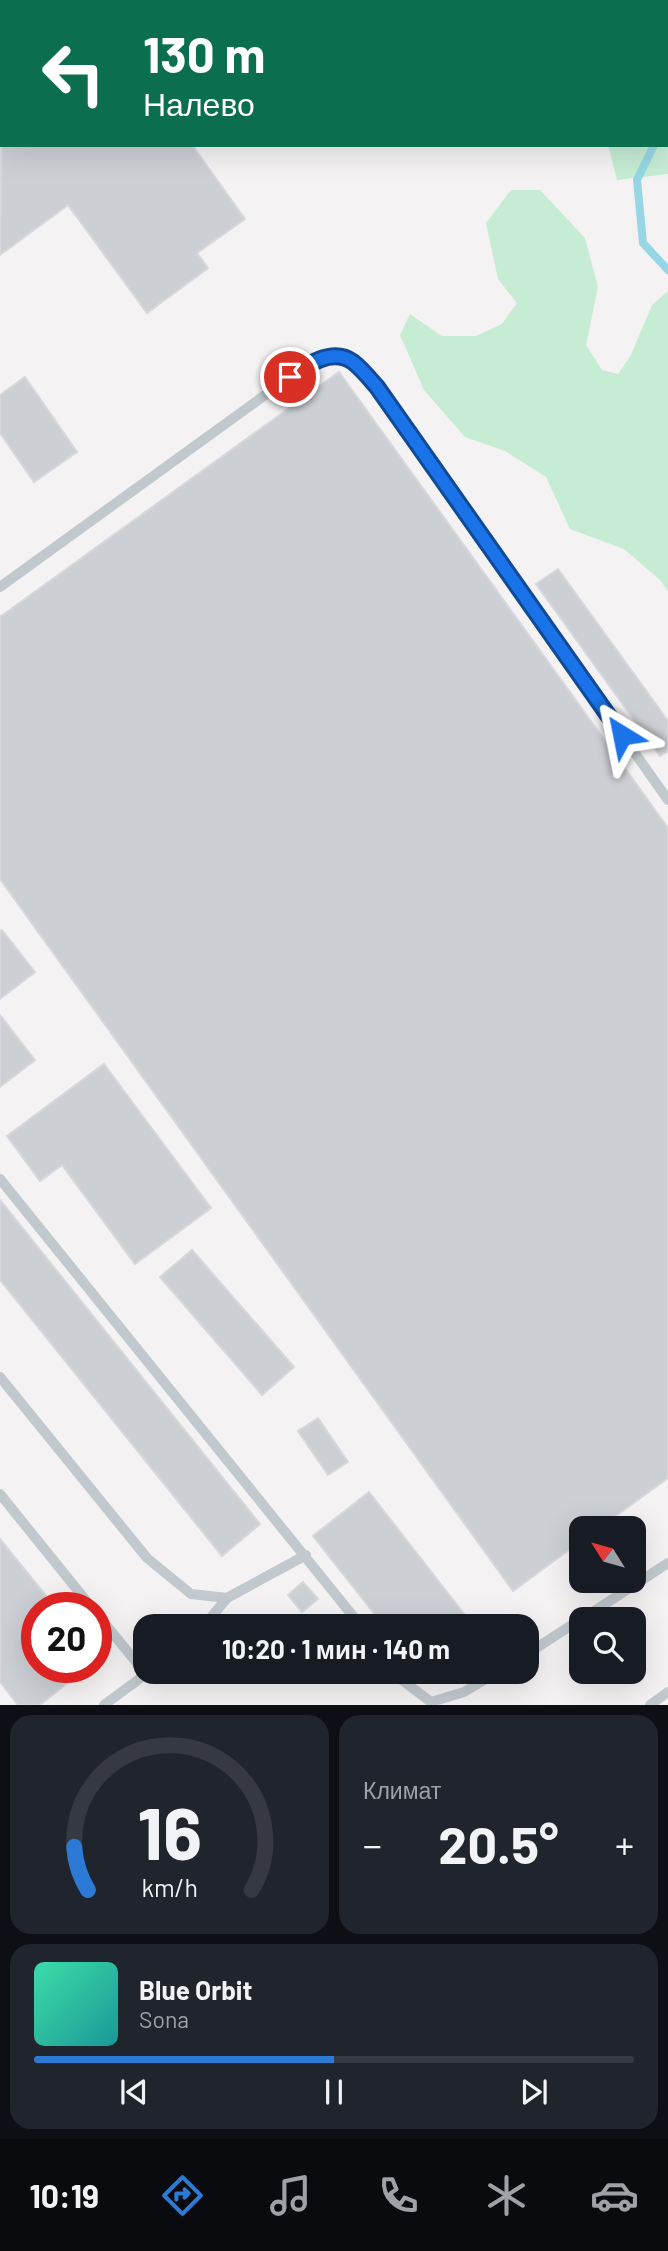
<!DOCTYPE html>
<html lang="ru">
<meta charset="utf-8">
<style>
:root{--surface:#171b24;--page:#20242c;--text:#f1f3f6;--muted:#9ea1a6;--line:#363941;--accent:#2b7ad5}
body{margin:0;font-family:Barlow,sans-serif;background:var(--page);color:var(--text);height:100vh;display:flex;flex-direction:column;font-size:26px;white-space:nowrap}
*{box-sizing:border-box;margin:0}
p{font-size:23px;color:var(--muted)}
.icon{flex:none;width:38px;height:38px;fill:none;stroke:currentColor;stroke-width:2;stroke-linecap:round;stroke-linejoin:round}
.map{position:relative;height:1705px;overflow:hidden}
.panel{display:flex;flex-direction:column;gap:10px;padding:10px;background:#0d0f14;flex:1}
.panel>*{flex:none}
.hud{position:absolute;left:0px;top:0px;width:668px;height:147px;box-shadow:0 7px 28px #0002;background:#0b6e4f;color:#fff;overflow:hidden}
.needle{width:46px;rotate:307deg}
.fabs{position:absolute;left:569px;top:1516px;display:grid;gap:14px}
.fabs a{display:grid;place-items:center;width:77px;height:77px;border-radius:14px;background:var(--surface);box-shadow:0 7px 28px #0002;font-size:35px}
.speed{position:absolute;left:21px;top:1592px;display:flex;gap:14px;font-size:35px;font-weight:700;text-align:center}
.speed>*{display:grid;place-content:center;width:91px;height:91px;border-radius:50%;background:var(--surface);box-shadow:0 7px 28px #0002;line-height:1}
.speed .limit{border:10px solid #d22;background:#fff;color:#111}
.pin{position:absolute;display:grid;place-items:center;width:60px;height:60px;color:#fff;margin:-30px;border:4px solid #fff;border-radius:50%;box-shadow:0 2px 7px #0007}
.me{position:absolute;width:77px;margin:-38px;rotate:325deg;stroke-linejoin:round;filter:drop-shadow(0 0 5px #0008)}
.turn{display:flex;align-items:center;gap:24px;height:147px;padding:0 28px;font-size:32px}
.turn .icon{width:91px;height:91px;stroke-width:2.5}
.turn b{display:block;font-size:49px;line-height:60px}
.big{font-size:52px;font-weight:700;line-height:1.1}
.panel .widget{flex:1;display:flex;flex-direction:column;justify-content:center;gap:10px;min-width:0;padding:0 24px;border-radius:21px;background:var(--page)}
.panel .dial{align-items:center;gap:0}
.dial svg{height:182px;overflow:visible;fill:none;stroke:var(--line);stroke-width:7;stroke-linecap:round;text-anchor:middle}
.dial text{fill:var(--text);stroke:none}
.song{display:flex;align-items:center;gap:21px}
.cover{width:84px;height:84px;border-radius:10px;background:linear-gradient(135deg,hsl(160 70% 55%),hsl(180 70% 35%))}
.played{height:7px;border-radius:4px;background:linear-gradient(90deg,var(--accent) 50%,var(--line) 50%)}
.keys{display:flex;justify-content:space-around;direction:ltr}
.heat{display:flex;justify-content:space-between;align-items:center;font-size:38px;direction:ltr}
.panel .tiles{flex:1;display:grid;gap:10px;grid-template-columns:1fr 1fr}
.widget:last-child{grid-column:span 2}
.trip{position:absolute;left:133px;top:1614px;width:406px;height:70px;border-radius:21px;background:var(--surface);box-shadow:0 7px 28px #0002;font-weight:700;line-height:70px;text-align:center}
.tab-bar{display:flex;height:112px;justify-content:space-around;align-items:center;background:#090b0e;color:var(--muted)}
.tab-bar .icon{width:49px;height:49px}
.tab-bar .active{color:var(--accent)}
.tab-bar b{font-size:32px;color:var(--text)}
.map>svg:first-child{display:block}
</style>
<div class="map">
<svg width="668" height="1705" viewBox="0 0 668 1705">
<rect width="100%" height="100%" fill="#f4f2f2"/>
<g fill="#c6ecd4">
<polygon points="667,27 668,174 617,180 608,145 667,145"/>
<polygon points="511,190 540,190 585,238 598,287 586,345 602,370 618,374 631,355 652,305 668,291 668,591 660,580 624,549 570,529 546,477 505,451 465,437 424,390 400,335 410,314 442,336 476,336 502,324 517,303 498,279 486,223"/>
</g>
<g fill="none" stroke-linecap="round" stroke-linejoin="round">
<g stroke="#97d7e5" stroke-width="8">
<polyline points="667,133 668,132"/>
<polyline points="654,145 637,180 643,243 668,270"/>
</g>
</g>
<g fill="#cccfd4" stroke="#d7d8dd" stroke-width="2">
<polygon points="50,0 117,0 115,2"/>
<polygon points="2,83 2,145 192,145 245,219 197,253 208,268 147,313 68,205 0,255"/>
<polygon points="339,372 668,828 668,1478 599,1528 581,1528 581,1541 513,1591 0,879 0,617"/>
<polygon points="25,377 77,452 34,482 0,433 0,395"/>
<polygon points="558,569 668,721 668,751 660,756 536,584"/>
<polygon points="2,930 35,972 0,999 0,932"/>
<polygon points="0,1015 35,1060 0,1087"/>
<polygon points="104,1064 211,1208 135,1264 62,1165 40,1181 7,1136"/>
<polygon points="0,1200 260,1524 222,1556 0,1280"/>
<polygon points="192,1250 294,1367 262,1395 160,1277"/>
<polygon points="318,1418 348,1462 328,1475 298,1431"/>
<polygon points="369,1492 468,1619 459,1626 384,1626 313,1536"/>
<polygon points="0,1539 56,1608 37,1608 37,1668 86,1668 40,1705 18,1705 0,1682"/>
<polygon points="303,1582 318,1599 302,1612 288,1595"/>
</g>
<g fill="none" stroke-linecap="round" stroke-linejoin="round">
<g stroke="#c1c9cf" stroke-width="10">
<polyline points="0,587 312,361 335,356 352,361 377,387 668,800"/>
<polyline points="0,1179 361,1626"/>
<polyline points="0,1377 147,1558 191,1594 227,1598"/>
<polyline points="0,1494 92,1608"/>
<polyline points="96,1613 146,1674"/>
<polyline points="582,1619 668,1563"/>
<polyline points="204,1626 227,1598 306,1555"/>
<polyline points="527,1654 581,1619"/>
<polyline points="390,1671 431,1702 464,1692 499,1671"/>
<polyline points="104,1705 150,1671"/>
<polyline points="650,1705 668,1692"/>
</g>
</g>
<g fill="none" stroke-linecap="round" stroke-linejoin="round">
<g stroke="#114b97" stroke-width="18">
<path id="route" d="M 290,377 C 307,365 332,347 353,362 C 362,369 370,379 377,387 L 622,735"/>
</g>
<use href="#route" stroke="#1a73e8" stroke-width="12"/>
</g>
</svg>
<div class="fabs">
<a><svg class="needle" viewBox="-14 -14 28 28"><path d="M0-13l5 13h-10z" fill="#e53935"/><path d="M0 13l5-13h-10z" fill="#9ea1a6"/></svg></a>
<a><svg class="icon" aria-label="search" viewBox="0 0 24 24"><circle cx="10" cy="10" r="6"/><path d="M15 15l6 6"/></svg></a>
</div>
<div class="speed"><div class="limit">20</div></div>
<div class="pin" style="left:290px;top:377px;background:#d93025"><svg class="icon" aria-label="arrive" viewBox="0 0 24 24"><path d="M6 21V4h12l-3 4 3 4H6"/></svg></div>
<svg class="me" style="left:622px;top:735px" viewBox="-20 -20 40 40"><path d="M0-17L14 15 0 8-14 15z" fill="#1a73e8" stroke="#fff" stroke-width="4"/></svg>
<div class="trip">10:20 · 1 мин · 140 m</div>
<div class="hud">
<div class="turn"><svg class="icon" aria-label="left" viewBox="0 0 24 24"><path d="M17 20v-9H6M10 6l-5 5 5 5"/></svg><div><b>130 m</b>Налево</div></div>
</div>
</div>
<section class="panel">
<div class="tiles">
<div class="widget dial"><svg viewBox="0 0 100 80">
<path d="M14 69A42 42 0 1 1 86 69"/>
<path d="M14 69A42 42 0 0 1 8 50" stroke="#2b7ad5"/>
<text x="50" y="56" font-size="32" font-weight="700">16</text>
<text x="50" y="72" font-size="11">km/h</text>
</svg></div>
<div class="widget"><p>Климат</p>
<div class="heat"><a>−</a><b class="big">20.5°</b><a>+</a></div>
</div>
<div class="widget">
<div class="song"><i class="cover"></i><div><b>Blue Orbit</b><p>Sona</p></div></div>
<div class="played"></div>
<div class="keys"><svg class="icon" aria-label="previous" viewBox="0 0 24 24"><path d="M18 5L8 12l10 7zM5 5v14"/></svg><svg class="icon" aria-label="pause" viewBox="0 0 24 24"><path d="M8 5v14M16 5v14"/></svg><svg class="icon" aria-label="next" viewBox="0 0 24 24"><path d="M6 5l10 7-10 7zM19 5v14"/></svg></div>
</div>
</div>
</section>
<nav class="tab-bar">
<b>10:19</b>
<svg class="icon active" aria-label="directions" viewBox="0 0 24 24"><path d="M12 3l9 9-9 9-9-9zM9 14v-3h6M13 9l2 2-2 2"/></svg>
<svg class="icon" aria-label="music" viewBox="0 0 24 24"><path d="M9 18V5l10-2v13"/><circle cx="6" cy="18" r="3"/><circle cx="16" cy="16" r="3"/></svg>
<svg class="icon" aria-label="phone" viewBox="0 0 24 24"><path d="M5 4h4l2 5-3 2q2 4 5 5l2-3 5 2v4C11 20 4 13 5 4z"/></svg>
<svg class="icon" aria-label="climate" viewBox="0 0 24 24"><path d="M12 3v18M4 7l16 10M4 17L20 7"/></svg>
<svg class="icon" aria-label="car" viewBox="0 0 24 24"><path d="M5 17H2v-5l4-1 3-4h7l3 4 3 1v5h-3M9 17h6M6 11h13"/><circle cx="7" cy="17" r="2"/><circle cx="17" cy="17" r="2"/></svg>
</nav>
